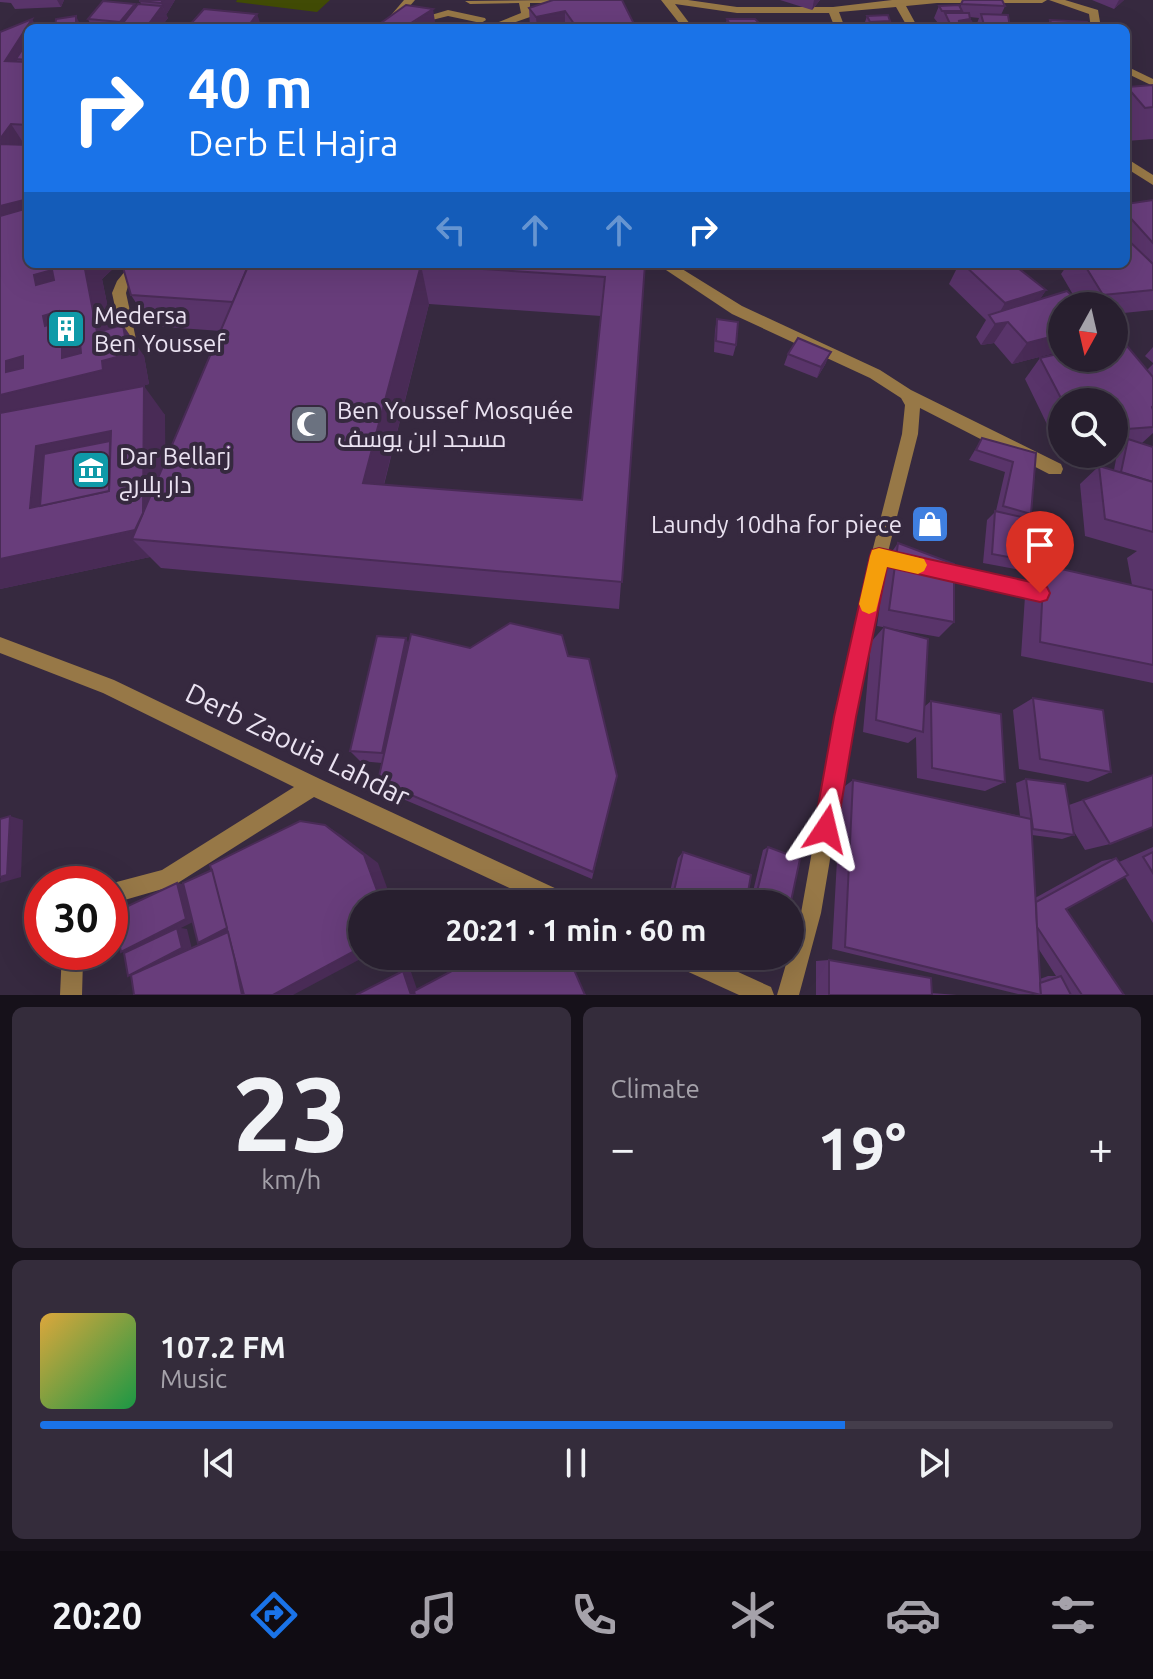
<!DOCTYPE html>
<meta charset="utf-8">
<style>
:root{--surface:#281f2f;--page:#342c3b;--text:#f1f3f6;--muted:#a5a2aa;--line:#443d4b;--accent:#1a73e8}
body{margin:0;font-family:Ubuntu,Cairo,sans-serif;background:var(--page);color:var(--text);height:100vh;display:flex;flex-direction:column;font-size:30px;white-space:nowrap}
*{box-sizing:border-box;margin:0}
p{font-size:26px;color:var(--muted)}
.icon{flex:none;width:44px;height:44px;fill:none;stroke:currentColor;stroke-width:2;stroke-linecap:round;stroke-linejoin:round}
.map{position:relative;height:995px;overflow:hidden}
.drawer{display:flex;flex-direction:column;gap:12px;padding:12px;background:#16111a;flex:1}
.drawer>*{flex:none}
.top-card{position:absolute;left:24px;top:24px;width:1106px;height:244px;border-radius:12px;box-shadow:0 8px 32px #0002,0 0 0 2px var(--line);background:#1a73e8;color:#fff;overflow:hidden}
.needle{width:52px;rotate:188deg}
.fabs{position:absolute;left:1048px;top:292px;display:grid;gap:16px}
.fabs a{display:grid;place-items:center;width:80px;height:80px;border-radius:50%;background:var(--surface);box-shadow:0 8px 32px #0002,0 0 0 2px var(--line);font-size:40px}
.speed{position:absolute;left:24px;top:866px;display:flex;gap:16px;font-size:40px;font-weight:700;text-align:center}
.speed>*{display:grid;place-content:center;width:104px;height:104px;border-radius:50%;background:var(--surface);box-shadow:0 8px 32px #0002,0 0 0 2px var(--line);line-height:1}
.speed .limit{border:12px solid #d22;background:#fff;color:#111}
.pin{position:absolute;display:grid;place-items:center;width:68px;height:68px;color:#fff;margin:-82px -34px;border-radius:50% 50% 50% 0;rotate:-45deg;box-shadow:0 0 8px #0007}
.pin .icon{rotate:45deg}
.me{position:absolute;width:88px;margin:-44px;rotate:10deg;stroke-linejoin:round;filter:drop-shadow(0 0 6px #0008)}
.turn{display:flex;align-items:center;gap:28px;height:168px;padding:0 32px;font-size:36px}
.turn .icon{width:104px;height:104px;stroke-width:2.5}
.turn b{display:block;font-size:56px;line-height:68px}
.lanes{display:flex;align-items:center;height:76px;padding:0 32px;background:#0003;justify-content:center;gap:40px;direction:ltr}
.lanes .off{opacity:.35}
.big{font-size:60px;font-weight:600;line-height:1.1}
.drawer .card{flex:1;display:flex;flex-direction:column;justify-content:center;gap:12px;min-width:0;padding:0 28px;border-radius:12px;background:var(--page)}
.drawer .dial{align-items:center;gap:0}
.dial b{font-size:104px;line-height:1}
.song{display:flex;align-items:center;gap:24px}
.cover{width:96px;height:96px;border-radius:12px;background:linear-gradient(135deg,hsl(40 70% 55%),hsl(140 70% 35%))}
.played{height:8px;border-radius:4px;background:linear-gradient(90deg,var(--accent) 75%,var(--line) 75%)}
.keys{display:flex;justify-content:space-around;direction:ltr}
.heat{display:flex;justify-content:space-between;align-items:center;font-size:44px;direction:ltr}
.drawer .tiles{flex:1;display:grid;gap:12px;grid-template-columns:1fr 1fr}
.card:last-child{grid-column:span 2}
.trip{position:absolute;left:348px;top:890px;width:456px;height:80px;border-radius:40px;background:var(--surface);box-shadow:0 8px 32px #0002,0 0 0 2px var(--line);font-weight:600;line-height:80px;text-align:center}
.tabs{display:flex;height:128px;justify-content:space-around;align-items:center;background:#100c13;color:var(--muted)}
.tabs .icon{width:56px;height:56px}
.tabs .on{color:var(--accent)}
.tabs b{font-size:36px;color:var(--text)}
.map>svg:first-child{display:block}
</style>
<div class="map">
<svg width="1153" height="995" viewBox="0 0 1153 995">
<rect width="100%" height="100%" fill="#36293f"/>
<polygon fill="#414b05" points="237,0 330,0 317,12 236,2"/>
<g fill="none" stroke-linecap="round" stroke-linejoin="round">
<g fill="#977847" fill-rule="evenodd">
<polygon points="404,0 415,0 391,28 380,28"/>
<polygon points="131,264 146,264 128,286 126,293 139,353 132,358 125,353 112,293 117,281"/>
<polygon points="935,561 1040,585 1046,587 1049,593 1046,599 1040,601 935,577 929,574 927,569 929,564"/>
</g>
<g fill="#977847" fill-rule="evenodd">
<polygon points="553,0 548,3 530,3 530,17 499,28 484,28 521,13 519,3 470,4 465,1"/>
<polygon points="661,0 688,0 737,7 833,7 892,0 1047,0 1042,3 937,3 906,6 918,28 908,28 896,7 839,12 845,28 835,28 829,13 737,13 675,4 693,28 683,28"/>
<polygon points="1049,0 1065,0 1098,10 1101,28 1091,28 1089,14"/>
<polygon points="448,10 485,18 486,20 481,23 448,16 416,24 411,21"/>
<polygon points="1126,66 1153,79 1153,86 1126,73"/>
<polygon points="1126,158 1153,175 1153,185 1126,168"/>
<polygon points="657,264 674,264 742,306 880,370 911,390 1061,464 1063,469 1061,474 1049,474 920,408 918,434 887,556 854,717 821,913 799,995 777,995 801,913 836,717 871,556 902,434 905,405 901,398 870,378 732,314"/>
<polygon points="0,637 114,680 320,779 574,897 577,904 544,904 314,797 173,886 121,901 125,935 121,942 110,948 109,884 162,870 294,787 103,693 0,653"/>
<polygon points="62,952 88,952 83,960 82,995 60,995"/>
<polygon points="668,956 703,956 771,987 774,995 739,995 671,964"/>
</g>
</g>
<g fill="#59346a" fill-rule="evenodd">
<polygon points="0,0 64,0 61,7 15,9 11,3 0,2"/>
<polygon points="175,0 166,15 168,18 160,28 92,28 88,19 136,6 141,4 140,1"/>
<polygon points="553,0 635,28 530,28 529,8"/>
<polygon points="780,0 820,0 812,10"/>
<polygon points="963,0 1005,6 1001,15 1010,27 1010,28 976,28 976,26 979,18 970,17 969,21 974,27 973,28 942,28 941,25 942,23 938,23 934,18 939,6 960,7"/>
<polygon points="1092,0 1124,0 1114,9"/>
<polygon points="867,16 890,21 888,28 863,28"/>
<polygon points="727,19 759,23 758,28 725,28"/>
<polygon points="1050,20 1091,28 1046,28"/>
<path d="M 28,28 L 28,264 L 118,264 L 102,279 L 112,328 L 144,356 L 149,384 L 134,388 L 165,415 L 165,460 L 221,331 L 151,326 L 131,295 L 122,264 L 645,264 L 619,609 L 161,568 L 150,557 L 0,589 L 0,32 ZM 429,304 L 601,316 L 582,500 L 384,485 Z"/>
<polygon points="1153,85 1153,139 1126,141 1126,89 1127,87"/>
<polygon points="1153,200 1153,310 1114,314 1114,306 1062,306 1062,351 1012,364 994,343 981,345 976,337 986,320 949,284 959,264 1013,264 1046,290 1040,299 1075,298 1061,274 1068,264 1126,264 1126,204"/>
<polygon points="717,319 736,345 733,356 714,352 715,330"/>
<polygon points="1153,347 1153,363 1145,356"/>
<polygon points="788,354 826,363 817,378 784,365"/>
<polygon points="1040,358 1147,370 1153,364 1153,433 1142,443 1153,447 1153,683 1021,656 1026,581 1044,565 1132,585 1127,558 1137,551 1085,536 1080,484 1099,466 1114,470 1118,449 1119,448 1114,448 1114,402 1062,402 1062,453 1061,453 1025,379"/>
<polygon points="982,438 1036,453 1031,514 1026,518 1030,561 1021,570 983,563 987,520 996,511 1005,472 969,460"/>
<polygon points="898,543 954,622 939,637 877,626 886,560"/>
<polygon points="884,627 924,707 931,701 1005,782 985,791 917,778 916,737 908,743 863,732 871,642"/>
<polygon points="409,644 470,648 568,656 617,776 592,879 391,794 378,781 382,763 360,761 350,751"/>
<polygon points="1033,698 1111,772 1088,782 1019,769 1013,710"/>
<path d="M 1153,775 L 1110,844 L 1085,850 L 1073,830 L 1074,835 L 1062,839 L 1032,835 L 1035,898 L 1102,861 L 1116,858 L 1119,862 L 1153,847 L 1153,923 L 1125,877 L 1066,909 L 1124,995 L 1018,994 L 832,949 L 841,789 L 853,780 L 1020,816 L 1016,783 L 1026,779 L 1069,805 ZM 1038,948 L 1056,976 L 1048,976 L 1040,979 Z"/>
<polygon points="768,847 790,904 750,904 763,850"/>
<polygon points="683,852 746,904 667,904 678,858"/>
<polygon points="829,960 932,993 957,995 816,995 816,961"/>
</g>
<g fill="#492b56">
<polygon points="57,0 64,0 61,7"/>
<polygon points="163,0 175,0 166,15 161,3"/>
<polygon points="814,0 820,0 812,10"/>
<polygon points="1119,0 1124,0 1114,9"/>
<polygon points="135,4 140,16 123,23 126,28 123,28 120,22"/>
<polygon points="162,6 168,18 160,28 149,28 148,25"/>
<polygon points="433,9 436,28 405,28"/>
<polygon points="565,11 565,28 537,28 536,17"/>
<polygon points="257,14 262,28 247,28"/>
<polygon points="76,16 82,28 76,28"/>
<polygon points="32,19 37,28 28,28 28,60 16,59 28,78 28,97 5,61"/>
<polygon points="11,124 28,150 0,149 0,139"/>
<polygon points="28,199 28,246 0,246 0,206"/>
<polygon points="67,264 97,332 84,264 118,264 102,279 118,357 123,325 144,356 149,384 0,430 0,395 6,372 6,361 23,356 62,358 45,326 34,275"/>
<polygon points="421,265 429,304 376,515 363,483"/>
<polygon points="1046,290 1032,312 1008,322 994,343 981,345 995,324 994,322 1005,303"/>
<polygon points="1062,334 1062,351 1012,364 1027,343"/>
<polygon points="831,352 826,363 817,378 821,367"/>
<polygon points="144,386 165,415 166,542 132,539 150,557 0,589 0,559 143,529"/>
<polygon points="111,431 133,517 30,508 36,446"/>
<polygon points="406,638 413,653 390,764 382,753"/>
<polygon points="10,816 23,820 21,877 0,883"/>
<polygon points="325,825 341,835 378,863 393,904 382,904"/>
<polygon points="177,883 187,885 195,921 181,928 187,929 192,949 139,976 128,976 133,953 121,952"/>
<polygon points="235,924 259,995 242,995 208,944 198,943"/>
<polygon points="362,947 362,956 366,956 293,995 273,995"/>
<polygon points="403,971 411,972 419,995 411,995"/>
</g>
<g fill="#683d7b" stroke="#492b56" stroke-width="2" fill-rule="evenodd">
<polygon points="140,0 163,0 161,3 140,1"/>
<polygon points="553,0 622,0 635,26 631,28 577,28 565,11 536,17 529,8"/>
<polygon points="963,0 1002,0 1005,6 961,4"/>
<polygon points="103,1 135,4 120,22 88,19"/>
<polygon points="138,4 162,6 148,25 123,23"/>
<polygon points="406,5 433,9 405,27 406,28 374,28"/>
<polygon points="959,5 962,11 942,11 939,6"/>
<polygon points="204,9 257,14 247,28 187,28"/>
<polygon points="945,13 969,13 970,19 958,21 971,21 974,27 951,26"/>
<polygon points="981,14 1008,15 1010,27 984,25"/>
<polygon points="888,15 890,21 870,22 867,16"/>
<polygon points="76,16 76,28 55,28 56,19"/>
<polygon points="32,19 5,61 28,62 28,90 27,92 28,92 28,125 11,124 0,139 0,32"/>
<polygon points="727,19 755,19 759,23 730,25"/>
<polygon points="1050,20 1087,22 1091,28 1053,28"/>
<polygon points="28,41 28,60 16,59"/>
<polygon points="1153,85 1153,107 1145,108 1127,87"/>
<polygon points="0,144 28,145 28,199 0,206"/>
<polygon points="1153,200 1153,243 1126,213 1126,204"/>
<path d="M 28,208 L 28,264 L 84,264 L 97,332 L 123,325 L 128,354 L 102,361 L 103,370 L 0,395 L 0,216 ZM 52,270 L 54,280 L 36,285 L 34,275 ZM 59,311 L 60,321 L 45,326 L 43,316 ZM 80,342 L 81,353 L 62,358 L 62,346 ZM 23,356 L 23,368 L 6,372 L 6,361 Z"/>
<polygon points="1129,241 1153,264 1153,290 1103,295 1084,264 1126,264 1126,242"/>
<polygon points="122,264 249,264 233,302 131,295"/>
<path d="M 249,264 L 645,264 L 622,582 L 132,539 ZM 421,265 L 605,277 L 582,500 L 363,483 Z"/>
<polygon points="963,264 1013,264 1046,290 1005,303"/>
<polygon points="1067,291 1083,306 1062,306 1062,334 1027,343 1008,322 995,324 989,315"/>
<polygon points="717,319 738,322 736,345 716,341"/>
<polygon points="798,338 831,352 821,367 788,354"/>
<polygon points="1114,346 1127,346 1153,377 1153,406 1152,407 1153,410 1153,427 1114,430 1114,402 1063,402 1040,358 1062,353 1062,358 1114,358"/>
<path d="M 144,386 L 143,513 L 135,530 L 0,559 L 0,413 ZM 111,431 L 109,491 L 30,508 L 36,446 Z"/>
<polygon points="982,438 1036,453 1031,514 1003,506 1013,462 976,450"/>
<polygon points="1128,439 1153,447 1153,482 1121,472"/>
<polygon points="110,441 109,491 40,506 44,454"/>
<polygon points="1099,466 1153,482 1153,532 1105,519"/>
<polygon points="995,511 1034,520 1030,561 992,554"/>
<polygon points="898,543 954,564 954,622 889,610"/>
<polygon points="1044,565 1153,590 1153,665 1040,642"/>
<polygon points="510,623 562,635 568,656 589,659 617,776 593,872 378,781 411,634 470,648"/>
<polygon points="884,627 928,639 923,732 876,720"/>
<polygon points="377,636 406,638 382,753 350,751"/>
<polygon points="1033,698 1103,710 1111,772 1040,759"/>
<polygon points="931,701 1001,714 1005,782 932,768"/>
<polygon points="1153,775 1153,827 1110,844 1083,800"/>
<polygon points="1026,779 1065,784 1074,835 1033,829"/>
<polygon points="853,780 1031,819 1041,995 845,947"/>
<polygon points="10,816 7,875 0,877 0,819"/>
<polygon points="300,821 325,825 364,855 382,904 362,904 362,947 273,995 244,995 210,865"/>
<polygon points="768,847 800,859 790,906 790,904 754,904"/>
<polygon points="683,852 751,875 746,904 671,904"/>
<polygon points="1153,852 1153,873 1143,857"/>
<polygon points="1116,858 1128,875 1066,909 1124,995 1082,995 1037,927 1036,902"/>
<polygon points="212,870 227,928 198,943 183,883"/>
<polygon points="177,883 186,919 121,952 113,913"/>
<polygon points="177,928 182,948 128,976 124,953"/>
<polygon points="228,932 235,961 242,995 134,995 131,975"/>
<polygon points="480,956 568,956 585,995 415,995 414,991"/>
<polygon points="829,960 931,978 932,995 829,995"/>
<polygon points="403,971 411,995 356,995"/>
<polygon points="1061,976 1071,995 1039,995 1041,995 1040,983"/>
</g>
<polygon fill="#e11d48" stroke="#92132f" stroke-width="2" points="879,548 1040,584 1047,587 1050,593 1047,600 1040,602 887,567 856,717 837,829 834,837 826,840 818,837 814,829 834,717 870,556 872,550"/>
<polygon fill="#f59e0b" points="879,548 924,559 927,565 924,571 918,574 887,567 876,611 869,614 862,611 859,604 870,556 872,550"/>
<defs>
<g id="building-square" transform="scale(2)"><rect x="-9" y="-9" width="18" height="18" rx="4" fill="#0f9aa8" stroke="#36293f"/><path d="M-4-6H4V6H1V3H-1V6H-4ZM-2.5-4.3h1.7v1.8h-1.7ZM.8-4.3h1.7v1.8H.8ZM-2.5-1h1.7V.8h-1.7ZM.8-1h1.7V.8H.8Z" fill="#fff"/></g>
<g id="mosque-square" transform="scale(2)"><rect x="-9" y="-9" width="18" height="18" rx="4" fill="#6b7280" stroke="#36293f"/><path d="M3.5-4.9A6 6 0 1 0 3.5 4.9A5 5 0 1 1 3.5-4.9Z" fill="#fff"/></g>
<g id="museum-square" transform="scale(2)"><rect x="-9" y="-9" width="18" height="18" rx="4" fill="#0f9aa8" stroke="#36293f"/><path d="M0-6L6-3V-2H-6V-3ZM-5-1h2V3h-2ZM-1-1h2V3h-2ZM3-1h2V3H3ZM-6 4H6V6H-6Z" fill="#fff"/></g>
<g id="shop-square" transform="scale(2)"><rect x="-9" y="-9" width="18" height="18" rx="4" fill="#3f7fe0" stroke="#36293f"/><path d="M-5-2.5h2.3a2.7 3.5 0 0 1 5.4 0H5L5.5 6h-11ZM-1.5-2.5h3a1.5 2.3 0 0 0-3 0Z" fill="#fff"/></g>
</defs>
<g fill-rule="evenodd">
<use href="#building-square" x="66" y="329"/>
<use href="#mosque-square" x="309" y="424"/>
<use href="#museum-square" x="91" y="470"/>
<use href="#shop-square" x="930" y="524"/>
</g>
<g text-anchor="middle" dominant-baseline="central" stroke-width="8" stroke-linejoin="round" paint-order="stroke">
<g font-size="24" fill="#eae2f1" stroke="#36293f" text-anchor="start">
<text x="94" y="315">Medersa<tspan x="94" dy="28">Ben Youssef</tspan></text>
<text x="337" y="410">Ben Youssef Mosquée<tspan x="337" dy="28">مسجد ابن يوسف</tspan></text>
<text x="119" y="456">Dar Bellarj<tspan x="119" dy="28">دار بلارج</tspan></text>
<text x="902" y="524" text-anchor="end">Laundy 10dha for piece</text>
</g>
<g font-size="28" fill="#eae2f1" stroke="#36293f">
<text transform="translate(298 744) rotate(26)">Derb Zaouia Lahdar</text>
</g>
</g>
</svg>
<div class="fabs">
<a><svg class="needle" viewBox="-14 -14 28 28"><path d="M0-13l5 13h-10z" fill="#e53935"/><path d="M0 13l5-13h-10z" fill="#a5a2aa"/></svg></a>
<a><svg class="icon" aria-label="search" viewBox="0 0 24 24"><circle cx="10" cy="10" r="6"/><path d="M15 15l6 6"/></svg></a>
</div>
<div class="speed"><div class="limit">30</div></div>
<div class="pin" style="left:1040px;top:593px;background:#d93025"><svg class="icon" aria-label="arrive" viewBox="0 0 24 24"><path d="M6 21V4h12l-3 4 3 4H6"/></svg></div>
<svg class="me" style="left:826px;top:829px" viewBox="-20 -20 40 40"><path d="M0-17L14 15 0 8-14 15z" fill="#e11d48" stroke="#fff" stroke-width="4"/></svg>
<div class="trip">20:21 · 1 min · 60 m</div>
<div class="top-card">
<div class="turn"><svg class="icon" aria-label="right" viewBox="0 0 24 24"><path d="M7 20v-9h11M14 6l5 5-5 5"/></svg><div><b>40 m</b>Derb El Hajra</div></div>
<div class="lanes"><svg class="icon off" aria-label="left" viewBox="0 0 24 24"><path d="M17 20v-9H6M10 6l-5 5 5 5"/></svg><svg class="icon off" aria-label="ahead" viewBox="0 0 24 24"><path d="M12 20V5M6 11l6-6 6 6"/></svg><svg class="icon off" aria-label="ahead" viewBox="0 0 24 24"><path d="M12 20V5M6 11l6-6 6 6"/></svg><svg class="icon" aria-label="right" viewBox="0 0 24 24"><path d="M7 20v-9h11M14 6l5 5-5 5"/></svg></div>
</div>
</div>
<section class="drawer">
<div class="tiles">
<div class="card dial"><b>23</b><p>km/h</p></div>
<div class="card"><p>Climate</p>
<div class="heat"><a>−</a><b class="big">19°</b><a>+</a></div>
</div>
<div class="card">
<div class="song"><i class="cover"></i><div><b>107.2 FM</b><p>Music</p></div></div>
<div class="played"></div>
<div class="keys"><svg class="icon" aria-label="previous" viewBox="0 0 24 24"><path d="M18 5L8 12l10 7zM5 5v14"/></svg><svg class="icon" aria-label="pause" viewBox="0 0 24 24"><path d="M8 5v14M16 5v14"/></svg><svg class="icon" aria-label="next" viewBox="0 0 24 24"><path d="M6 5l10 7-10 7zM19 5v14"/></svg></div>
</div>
</div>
</section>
<nav class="tabs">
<b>20:20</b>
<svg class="icon on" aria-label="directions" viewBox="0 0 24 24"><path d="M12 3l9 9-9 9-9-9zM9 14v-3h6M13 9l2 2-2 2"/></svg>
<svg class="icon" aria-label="music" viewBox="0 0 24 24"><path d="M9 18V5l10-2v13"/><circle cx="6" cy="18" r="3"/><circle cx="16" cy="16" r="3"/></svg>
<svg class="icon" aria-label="phone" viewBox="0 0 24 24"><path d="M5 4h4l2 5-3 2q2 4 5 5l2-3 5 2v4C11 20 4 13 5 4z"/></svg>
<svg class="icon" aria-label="climate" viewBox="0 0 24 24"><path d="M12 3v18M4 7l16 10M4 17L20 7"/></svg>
<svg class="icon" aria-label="car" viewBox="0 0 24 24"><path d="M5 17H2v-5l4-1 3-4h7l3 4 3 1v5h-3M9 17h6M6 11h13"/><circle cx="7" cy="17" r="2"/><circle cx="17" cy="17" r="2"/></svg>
<svg class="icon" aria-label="filters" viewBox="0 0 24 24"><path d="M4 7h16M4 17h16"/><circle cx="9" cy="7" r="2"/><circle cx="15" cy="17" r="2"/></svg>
</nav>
